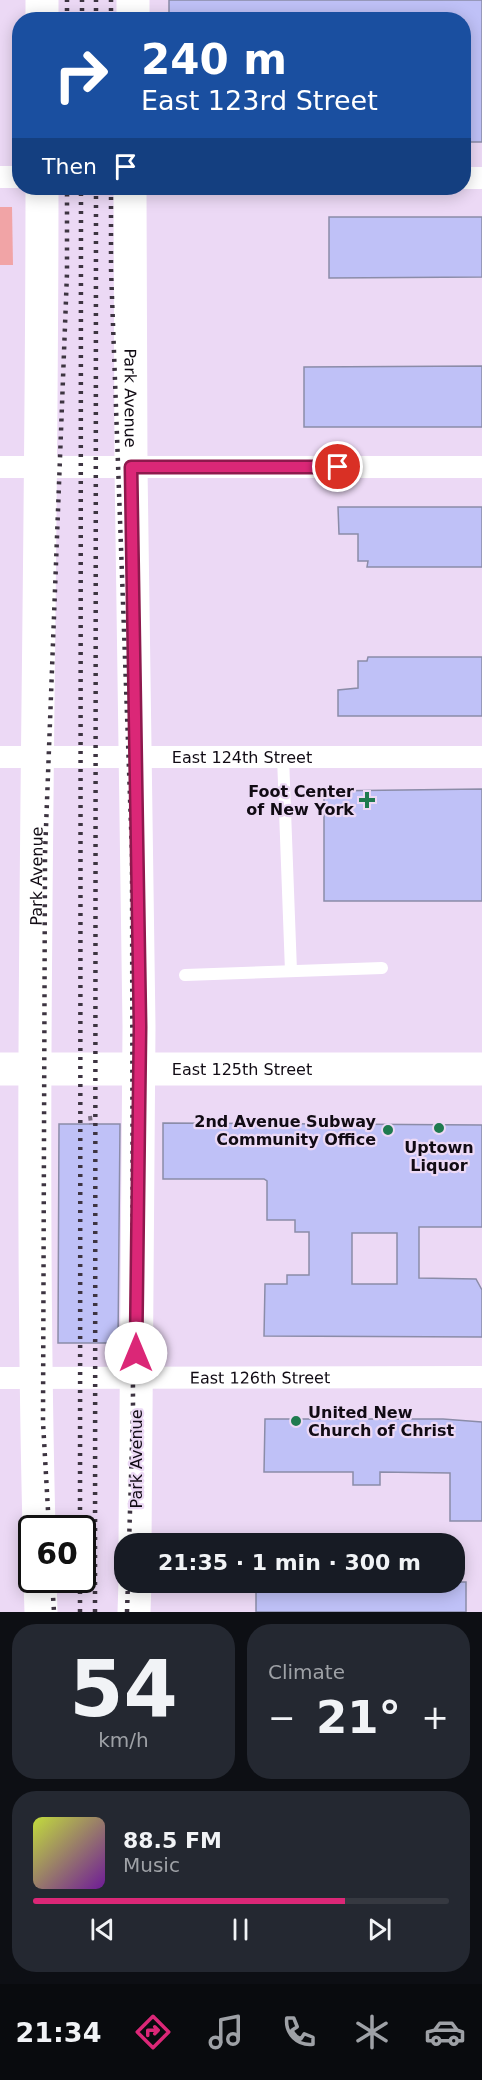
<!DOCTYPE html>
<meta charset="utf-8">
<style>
:root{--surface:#171b24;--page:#242831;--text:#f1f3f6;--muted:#9ea1a6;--line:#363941;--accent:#db2777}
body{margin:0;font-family:"DejaVu Sans",sans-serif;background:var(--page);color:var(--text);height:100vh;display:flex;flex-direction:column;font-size:22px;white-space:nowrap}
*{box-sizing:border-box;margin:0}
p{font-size:20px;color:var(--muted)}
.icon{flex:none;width:33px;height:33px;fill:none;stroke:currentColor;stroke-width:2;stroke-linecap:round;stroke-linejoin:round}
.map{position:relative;height:1612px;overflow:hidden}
.details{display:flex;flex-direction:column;gap:12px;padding:12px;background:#0d0f14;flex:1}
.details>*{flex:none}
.banner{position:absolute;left:12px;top:12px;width:459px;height:183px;border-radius:24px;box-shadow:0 3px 15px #0003;background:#1a4fa0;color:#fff;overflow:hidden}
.speed{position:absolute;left:18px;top:1515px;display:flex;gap:12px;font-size:30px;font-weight:700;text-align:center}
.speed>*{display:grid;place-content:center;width:78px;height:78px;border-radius:50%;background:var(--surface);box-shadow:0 3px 15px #0003;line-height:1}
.speed .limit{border:3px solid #111;border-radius:9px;background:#fff;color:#111}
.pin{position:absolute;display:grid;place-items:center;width:51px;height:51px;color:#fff;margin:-26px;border:3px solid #fff;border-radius:50%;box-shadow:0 2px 6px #0007}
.me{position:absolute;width:66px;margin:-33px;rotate:0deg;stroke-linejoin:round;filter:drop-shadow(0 0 4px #0008)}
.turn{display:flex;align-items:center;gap:21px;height:126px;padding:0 30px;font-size:27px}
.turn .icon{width:78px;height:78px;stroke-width:2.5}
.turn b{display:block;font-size:42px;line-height:51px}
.then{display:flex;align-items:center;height:57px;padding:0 30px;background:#0003;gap:12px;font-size:22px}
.big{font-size:45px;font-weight:800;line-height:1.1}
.details .card{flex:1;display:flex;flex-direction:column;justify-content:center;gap:9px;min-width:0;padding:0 21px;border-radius:24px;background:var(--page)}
.details .dial{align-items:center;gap:0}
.dial b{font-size:78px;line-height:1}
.song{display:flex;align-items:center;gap:18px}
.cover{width:72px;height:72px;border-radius:9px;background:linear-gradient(135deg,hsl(70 70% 55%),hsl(280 70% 35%))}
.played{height:6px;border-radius:3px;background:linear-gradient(90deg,var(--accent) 75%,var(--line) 75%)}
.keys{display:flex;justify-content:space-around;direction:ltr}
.heat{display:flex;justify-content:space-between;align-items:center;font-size:33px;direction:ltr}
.details .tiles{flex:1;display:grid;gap:12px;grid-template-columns:1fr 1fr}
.card:last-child{grid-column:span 2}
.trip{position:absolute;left:114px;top:1533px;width:351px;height:60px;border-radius:24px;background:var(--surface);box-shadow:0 3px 15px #0003;font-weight:800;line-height:60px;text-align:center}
.dock{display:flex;height:96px;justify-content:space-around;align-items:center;background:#090b0e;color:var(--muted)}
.dock .icon{width:42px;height:42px}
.dock .current{color:var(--accent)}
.dock b{font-size:27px;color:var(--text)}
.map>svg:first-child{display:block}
</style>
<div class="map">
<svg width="482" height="1612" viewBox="0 0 482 1612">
<rect width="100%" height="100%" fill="#ecd9f5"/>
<polygon fill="#f1a4a6" points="0,207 12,207 13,265 0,265"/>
<g fill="#bfc1f7" stroke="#8b8ca8" stroke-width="1.5" fill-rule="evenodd">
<polygon points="169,0 482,0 482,142 464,142 464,20 169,20"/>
<polygon points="329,217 482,217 482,277 329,278"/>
<polygon points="482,366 482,427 304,427 304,367"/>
<polygon points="338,507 482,507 482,567 367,567 368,561 358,561 358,534 339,534"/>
<polygon points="368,657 482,657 482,716 338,716 338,690 358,688 358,661 367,661"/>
<polygon points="482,789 482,901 324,901 324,791"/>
<path d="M 163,1123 L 482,1125 L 482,1227 L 419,1227 L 419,1278 L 476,1279 L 482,1290 L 482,1337 L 264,1336 L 265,1284 L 287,1284 L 287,1275 L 309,1275 L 309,1232 L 295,1232 L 295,1220 L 267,1220 L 267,1181 L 264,1179 L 163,1179 ZM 352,1233 L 397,1233 L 397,1284 L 352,1284 Z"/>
<polygon points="59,1124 120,1124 118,1343 58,1343"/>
<polygon points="265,1419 443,1419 482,1422 482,1521 450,1521 450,1473 380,1472 380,1485 353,1485 353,1472 264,1472"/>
<rect x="256" y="1582" width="210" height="30"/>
</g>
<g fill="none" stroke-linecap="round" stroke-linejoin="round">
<polyline stroke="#786c7e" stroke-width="4" stroke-dasharray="4.5 3" stroke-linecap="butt" points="90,1116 91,1124"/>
<g stroke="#fff" stroke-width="12">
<polyline points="283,757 291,971"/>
<polyline points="185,975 382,968"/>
</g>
<g stroke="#fff" stroke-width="22">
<polyline points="0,177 20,177"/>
<polyline points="464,178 482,178"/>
<polyline points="0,467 482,467"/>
<path id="s1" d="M 0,757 L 482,757"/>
<path id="s2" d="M 0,1378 L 482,1377"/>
</g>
<g stroke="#fff" stroke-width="33">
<polyline points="42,0 42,20"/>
<polyline points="133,20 133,0"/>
<path id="s3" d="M 130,188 L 131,467 L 139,1027 L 135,1544"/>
<path id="s4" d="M 0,1069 L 482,1069"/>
<path id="s5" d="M 39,1528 C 28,1082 42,634 42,188"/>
<polyline points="40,1580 41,1612"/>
<polyline points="134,1612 135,1582"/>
</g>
<g stroke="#3d3441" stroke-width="4.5" stroke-dasharray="3 6" stroke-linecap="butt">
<polyline points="67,20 67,0"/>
<polyline points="82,20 82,0"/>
<polyline points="96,20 96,0"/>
<polyline points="111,20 111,0"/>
<polyline points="111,188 111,269 132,853 133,1411 129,1544"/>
<polyline points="49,1528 43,1422 45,854 67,273 67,188"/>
<polyline points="80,1528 81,188"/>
<polyline points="52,1580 54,1612"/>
<polyline points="80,1612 80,1580"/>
<polyline points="95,1612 96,188"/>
<polyline points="127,1612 128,1582"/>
</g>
</g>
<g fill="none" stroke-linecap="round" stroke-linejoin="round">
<g stroke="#8e194d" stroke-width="15">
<polyline id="route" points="136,1353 140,1027 131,467 338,467"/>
</g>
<use href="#route" stroke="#db2777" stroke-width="10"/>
</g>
<g fill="#1f7a4f" stroke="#ecd9f5" stroke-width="2">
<path d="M364 791h6v6h6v6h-6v6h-6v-6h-6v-6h6z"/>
<circle cx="439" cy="1128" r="6"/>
<circle cx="388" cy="1130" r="6"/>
<circle cx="296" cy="1421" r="6"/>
</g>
<g text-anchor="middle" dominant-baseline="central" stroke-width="4.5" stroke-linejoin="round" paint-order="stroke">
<g font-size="16" fill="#110b14" stroke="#ecd9f5">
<text stroke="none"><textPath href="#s3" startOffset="210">Park Avenue</textPath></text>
<text stroke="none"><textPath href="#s1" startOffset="242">East 124th Street</textPath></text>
<text stroke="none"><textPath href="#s5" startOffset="652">Park Avenue</textPath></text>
<text stroke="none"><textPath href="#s4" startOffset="242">East 125th Street</textPath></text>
<text stroke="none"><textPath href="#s2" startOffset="260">East 126th Street</textPath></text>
<text transform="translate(136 1459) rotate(-90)">Park Avenue</text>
</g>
<g font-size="16" font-weight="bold" fill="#110b14" stroke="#ecd9f5" text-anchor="end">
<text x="354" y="791">Foot Center<tspan x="354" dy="18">of New York</tspan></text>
<text x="376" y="1121">2nd Avenue Subway<tspan x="376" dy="18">Community Office</tspan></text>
<text x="439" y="1147" text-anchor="middle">Uptown<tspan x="439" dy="18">Liquor</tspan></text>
<text x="308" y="1412" text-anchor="start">United New<tspan x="308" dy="18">Church of Christ</tspan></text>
</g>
</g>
</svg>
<div class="speed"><div class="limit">60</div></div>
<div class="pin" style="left:338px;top:467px;background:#d93025"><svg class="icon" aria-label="arrive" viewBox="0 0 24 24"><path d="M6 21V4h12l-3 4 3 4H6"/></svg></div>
<svg class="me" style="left:136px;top:1353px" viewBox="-20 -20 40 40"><circle r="19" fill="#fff"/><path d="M0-13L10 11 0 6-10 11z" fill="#db2777"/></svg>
<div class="trip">21:35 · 1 min · 300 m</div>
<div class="banner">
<div class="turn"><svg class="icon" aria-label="right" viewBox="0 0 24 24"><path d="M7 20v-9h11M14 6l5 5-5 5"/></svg><div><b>240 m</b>East 123rd Street</div></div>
<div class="then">Then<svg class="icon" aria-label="arrive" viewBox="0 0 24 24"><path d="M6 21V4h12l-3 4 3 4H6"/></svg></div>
</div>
</div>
<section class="details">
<div class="tiles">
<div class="card dial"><b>54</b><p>km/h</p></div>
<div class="card"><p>Climate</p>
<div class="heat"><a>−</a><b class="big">21°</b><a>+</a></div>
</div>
<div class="card">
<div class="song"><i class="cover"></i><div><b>88.5 FM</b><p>Music</p></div></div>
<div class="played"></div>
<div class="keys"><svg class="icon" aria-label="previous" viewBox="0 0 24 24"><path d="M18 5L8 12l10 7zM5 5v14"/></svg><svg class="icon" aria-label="pause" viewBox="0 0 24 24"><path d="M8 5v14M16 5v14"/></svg><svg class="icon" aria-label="next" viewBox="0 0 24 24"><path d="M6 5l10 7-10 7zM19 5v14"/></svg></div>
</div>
</div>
</section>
<nav class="dock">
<b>21:34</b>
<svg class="icon current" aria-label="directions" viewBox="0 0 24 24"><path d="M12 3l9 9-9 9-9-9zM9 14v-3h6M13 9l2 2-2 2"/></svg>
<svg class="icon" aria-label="music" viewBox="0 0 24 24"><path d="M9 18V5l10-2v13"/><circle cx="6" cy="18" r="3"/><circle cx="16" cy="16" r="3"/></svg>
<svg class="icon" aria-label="phone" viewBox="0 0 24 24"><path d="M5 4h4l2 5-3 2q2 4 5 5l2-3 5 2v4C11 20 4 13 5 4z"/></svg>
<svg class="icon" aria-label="climate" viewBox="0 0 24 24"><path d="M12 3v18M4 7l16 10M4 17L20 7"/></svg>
<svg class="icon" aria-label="car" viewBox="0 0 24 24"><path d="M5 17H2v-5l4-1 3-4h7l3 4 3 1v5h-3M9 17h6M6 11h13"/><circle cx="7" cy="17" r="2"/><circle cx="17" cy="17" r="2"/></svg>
</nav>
